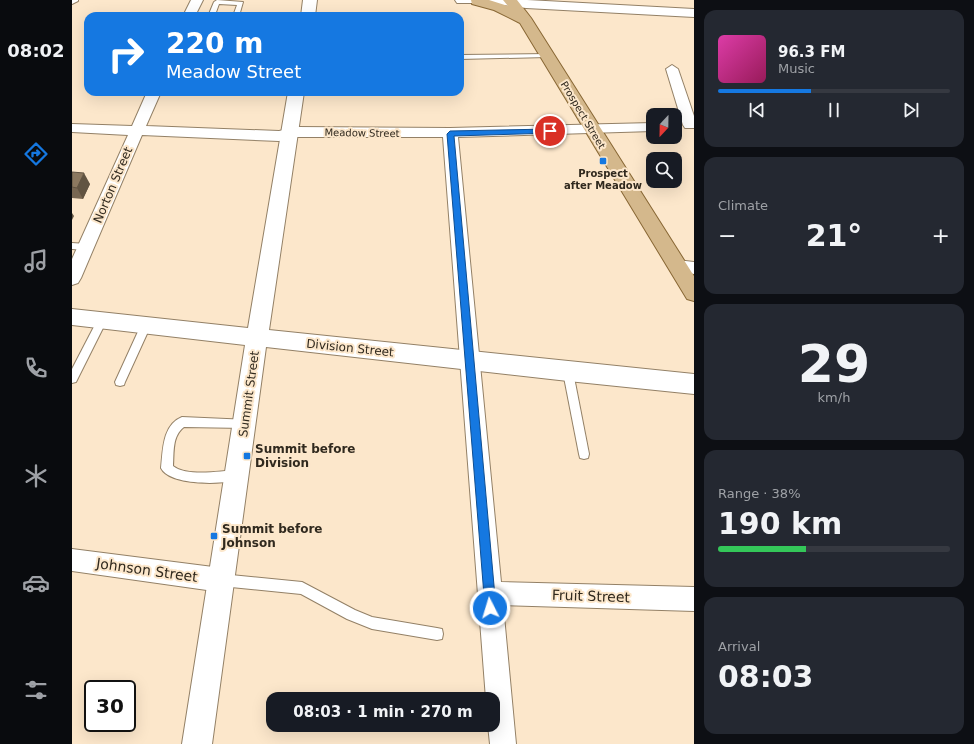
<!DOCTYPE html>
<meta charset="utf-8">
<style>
:root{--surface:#171b24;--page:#242831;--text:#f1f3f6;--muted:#9ea1a6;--line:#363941;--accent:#1578e1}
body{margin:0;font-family:"DejaVu Sans",sans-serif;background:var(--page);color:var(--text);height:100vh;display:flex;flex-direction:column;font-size:15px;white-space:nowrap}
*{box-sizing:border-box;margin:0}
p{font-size:13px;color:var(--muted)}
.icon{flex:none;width:22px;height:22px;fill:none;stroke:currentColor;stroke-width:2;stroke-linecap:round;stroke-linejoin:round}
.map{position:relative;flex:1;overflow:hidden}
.details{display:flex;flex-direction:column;gap:10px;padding:10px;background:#0d0f14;width:280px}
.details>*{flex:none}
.guide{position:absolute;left:12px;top:12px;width:380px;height:84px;border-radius:12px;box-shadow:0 4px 16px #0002;background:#1578e1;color:#fff;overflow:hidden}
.needle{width:26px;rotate:202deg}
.buttons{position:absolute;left:574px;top:108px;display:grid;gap:8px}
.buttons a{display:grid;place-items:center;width:36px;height:36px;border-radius:8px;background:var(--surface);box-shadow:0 4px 16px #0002;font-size:20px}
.speed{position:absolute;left:12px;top:680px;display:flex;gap:8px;font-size:20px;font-weight:700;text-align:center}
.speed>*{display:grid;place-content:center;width:52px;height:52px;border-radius:50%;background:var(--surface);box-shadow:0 4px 16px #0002;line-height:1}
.speed .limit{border:2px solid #111;border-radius:6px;background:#fff;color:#111}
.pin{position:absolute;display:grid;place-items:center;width:34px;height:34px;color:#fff;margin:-17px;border:2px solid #fff;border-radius:50%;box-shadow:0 1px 4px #0007}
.me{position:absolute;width:44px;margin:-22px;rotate:355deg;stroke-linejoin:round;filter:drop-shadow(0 0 3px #0008)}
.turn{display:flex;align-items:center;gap:14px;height:84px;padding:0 16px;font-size:18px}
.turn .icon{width:52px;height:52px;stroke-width:2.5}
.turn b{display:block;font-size:28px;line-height:34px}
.big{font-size:30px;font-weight:700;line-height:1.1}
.details .tile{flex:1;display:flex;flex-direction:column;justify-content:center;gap:6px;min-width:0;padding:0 14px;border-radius:12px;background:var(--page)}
.details .dial{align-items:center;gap:0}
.dial b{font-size:52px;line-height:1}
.song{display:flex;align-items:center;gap:12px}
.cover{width:48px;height:48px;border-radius:6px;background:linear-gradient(135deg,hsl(320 70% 55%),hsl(330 70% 35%))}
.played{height:4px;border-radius:2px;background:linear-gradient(90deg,var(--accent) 40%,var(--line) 40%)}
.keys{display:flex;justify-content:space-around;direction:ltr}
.heat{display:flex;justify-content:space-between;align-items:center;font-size:22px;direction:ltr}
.charge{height:6px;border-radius:3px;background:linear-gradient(90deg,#34c759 38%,var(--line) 0)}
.trip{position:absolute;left:194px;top:692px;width:234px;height:40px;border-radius:12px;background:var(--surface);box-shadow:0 4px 16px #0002;font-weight:700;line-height:40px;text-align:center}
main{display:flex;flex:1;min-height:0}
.tabs{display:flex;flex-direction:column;width:72px;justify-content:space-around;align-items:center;background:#090b0e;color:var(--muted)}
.tabs .icon{width:28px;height:28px}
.tabs .selected{color:var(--accent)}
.tabs b{font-size:18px;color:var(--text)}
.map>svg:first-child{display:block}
</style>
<main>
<nav class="tabs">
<b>08:02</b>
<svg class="icon selected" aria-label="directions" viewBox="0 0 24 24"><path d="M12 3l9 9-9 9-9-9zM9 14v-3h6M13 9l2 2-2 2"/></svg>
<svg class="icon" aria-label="music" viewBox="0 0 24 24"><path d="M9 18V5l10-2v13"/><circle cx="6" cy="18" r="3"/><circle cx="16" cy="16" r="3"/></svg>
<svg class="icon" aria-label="phone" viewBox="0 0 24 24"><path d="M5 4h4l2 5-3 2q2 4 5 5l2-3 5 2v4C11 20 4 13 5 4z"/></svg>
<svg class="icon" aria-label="climate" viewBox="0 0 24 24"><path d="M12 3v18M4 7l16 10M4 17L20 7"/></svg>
<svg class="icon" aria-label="car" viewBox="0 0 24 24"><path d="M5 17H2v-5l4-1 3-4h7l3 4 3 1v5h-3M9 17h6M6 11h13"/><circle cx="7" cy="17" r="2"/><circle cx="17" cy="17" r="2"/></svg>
<svg class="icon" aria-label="filters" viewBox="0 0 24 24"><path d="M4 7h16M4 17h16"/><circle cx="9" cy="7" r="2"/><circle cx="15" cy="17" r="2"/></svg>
</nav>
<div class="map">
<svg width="622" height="744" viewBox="0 0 622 744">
<rect width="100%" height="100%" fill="#fce7cb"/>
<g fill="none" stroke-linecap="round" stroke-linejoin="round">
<g stroke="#938066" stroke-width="2">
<g id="lane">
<polygon points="145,0 171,2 167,16 161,16 165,5 147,4 143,15 144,16 115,15 118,13 137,14 142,2"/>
<polygon points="477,54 478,55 475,57 388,59 388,55"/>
<polygon points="0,243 14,244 18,247 14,250 0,249"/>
<polygon points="30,316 35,320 4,382 0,383 0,369 27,317"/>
<polygon points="74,321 79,325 53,382 52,385 48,386 44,385 43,382 69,325"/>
<polygon points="496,368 500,369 501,372 517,454 516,458 512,459 508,458 507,454 491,372 492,369"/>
<path d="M 110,417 L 177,420 L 178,423 L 177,426 L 173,428 L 112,427 C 100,436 102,452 101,466 C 115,477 148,471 165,470 L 169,471 L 171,475 L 169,479 C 153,485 98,486 89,468 C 91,451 90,425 110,417 Z"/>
<polygon points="149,574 230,582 283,610 300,617 365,628 370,629 371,634 370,639 365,640 300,629 275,619 229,594 149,586 145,584 143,580 145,576"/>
</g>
</g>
<g stroke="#938066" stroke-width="2">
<g id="street">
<polygon points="0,0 6,0 6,1 0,4"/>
<polygon points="119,0 131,0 123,16 111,16"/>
<polygon points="600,65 606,69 622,116 622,128 613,128 611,125 594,69"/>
<polygon points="75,92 89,92 74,126 207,131 225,127 378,128 581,123 581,131 386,137 429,582 622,587 622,611 431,605 444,744 418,744 416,725 421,725 421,699 414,699 371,137 225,137 207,141 70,135 9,278 6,283 0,285 0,259 56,135 0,132 0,124 60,126"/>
<polygon points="605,260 622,262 622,274 599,270 597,266 599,262"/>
<polygon points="0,549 149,568 157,572 161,580 157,588 149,592 0,571"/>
</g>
</g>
<g stroke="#938066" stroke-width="2">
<g id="secondary">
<polygon points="231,0 245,0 243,16 229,16"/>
<polygon points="383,0 455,0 622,9 622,17 454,8 416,3 385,3"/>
<polygon points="216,92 232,92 197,330 622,374 622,394 496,381 194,347 140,744 110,744 173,345 0,325 0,309 176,328"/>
</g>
</g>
<g stroke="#886734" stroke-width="2">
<polygon id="primary" points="399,0 417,0 436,6 431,0 445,0 459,18 622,276 622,301 615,299 448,23 422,10 400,4"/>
</g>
<use href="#lane" fill="#fff" fill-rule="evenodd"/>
<use href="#street" fill="#fff" fill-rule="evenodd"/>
<use href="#secondary" fill="#fff" fill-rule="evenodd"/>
<use href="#primary" fill="#d4b88c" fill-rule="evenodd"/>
</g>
<polygon fill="#786752" points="0,172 18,184 11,199 0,198"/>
<g fill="#615442">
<polygon points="12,173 18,184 11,199 5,188"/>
<polygon points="0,213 2,216 0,220"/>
</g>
<polygon fill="#8b785f" stroke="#615442" points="0,172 12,173 5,188 0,187"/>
<polygon fill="#1578e1" stroke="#0e4e92" points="478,129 481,130 481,133 382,136 424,608 422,612 418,614 414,612 413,608 375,134 378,131"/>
<g fill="#1578e1" stroke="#fce7cb" stroke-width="1.5">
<rect x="527" y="157" width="8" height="8" rx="2"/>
<rect x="171" y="452" width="8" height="8" rx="2"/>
<rect x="138" y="532" width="8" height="8" rx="2"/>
</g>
<g text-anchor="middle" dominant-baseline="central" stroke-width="4" stroke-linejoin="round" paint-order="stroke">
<g font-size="10" fill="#30291e" stroke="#fce7cb">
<text transform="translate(511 115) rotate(59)">Prospect Street</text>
<text transform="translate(290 133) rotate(1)">Meadow Street</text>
</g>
<g font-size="10" font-weight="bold" fill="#30291e" stroke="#fce7cb">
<text x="531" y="173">Prospect<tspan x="531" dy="12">after Meadow</tspan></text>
</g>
<g font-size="12" fill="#30291e" stroke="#fce7cb">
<text transform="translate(41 185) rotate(-67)">Norton Street</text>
<text transform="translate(278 348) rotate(6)">Division Street</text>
<text transform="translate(177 394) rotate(-82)">Summit Street</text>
</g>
<g font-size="12" font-weight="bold" fill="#30291e" stroke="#fce7cb" text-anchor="start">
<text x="183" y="449">Summit before<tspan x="183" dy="14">Division</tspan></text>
<text x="150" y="529">Summit before<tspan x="150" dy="14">Johnson</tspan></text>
</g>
<g font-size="14" fill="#30291e" stroke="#fce7cb">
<text transform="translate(75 570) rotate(8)">Johnson Street</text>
<text transform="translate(519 596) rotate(2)">Fruit Street</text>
</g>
</g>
</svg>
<div class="buttons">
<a><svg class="needle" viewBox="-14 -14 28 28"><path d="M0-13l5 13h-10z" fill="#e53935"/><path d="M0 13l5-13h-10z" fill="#9ea1a6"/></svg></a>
<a><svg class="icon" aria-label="search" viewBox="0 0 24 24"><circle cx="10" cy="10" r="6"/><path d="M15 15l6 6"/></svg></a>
</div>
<div class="speed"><div class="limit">30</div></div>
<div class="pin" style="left:478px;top:131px;background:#d93025"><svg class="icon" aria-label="arrive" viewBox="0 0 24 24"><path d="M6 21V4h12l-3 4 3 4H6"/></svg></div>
<svg class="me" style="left:418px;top:608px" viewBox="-20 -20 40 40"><circle r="17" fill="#1578e1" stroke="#fff" stroke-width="3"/><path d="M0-11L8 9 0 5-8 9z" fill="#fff"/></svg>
<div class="trip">08:03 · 1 min · 270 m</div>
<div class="guide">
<div class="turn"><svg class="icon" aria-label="right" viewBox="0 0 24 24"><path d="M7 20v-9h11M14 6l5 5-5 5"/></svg><div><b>220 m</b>Meadow Street</div></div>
</div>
</div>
<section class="details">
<div class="tile">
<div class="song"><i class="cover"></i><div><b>96.3 FM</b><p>Music</p></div></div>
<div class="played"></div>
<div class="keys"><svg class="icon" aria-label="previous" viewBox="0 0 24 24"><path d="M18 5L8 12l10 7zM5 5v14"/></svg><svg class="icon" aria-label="pause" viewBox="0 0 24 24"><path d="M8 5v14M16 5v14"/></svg><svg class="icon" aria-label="next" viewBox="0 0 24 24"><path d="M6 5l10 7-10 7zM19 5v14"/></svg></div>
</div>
<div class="tile"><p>Climate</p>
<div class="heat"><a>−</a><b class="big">21°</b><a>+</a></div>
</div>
<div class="tile dial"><b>29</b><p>km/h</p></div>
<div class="tile"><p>Range · 38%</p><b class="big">190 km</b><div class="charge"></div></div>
<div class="tile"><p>Arrival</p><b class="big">08:03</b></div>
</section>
</main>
